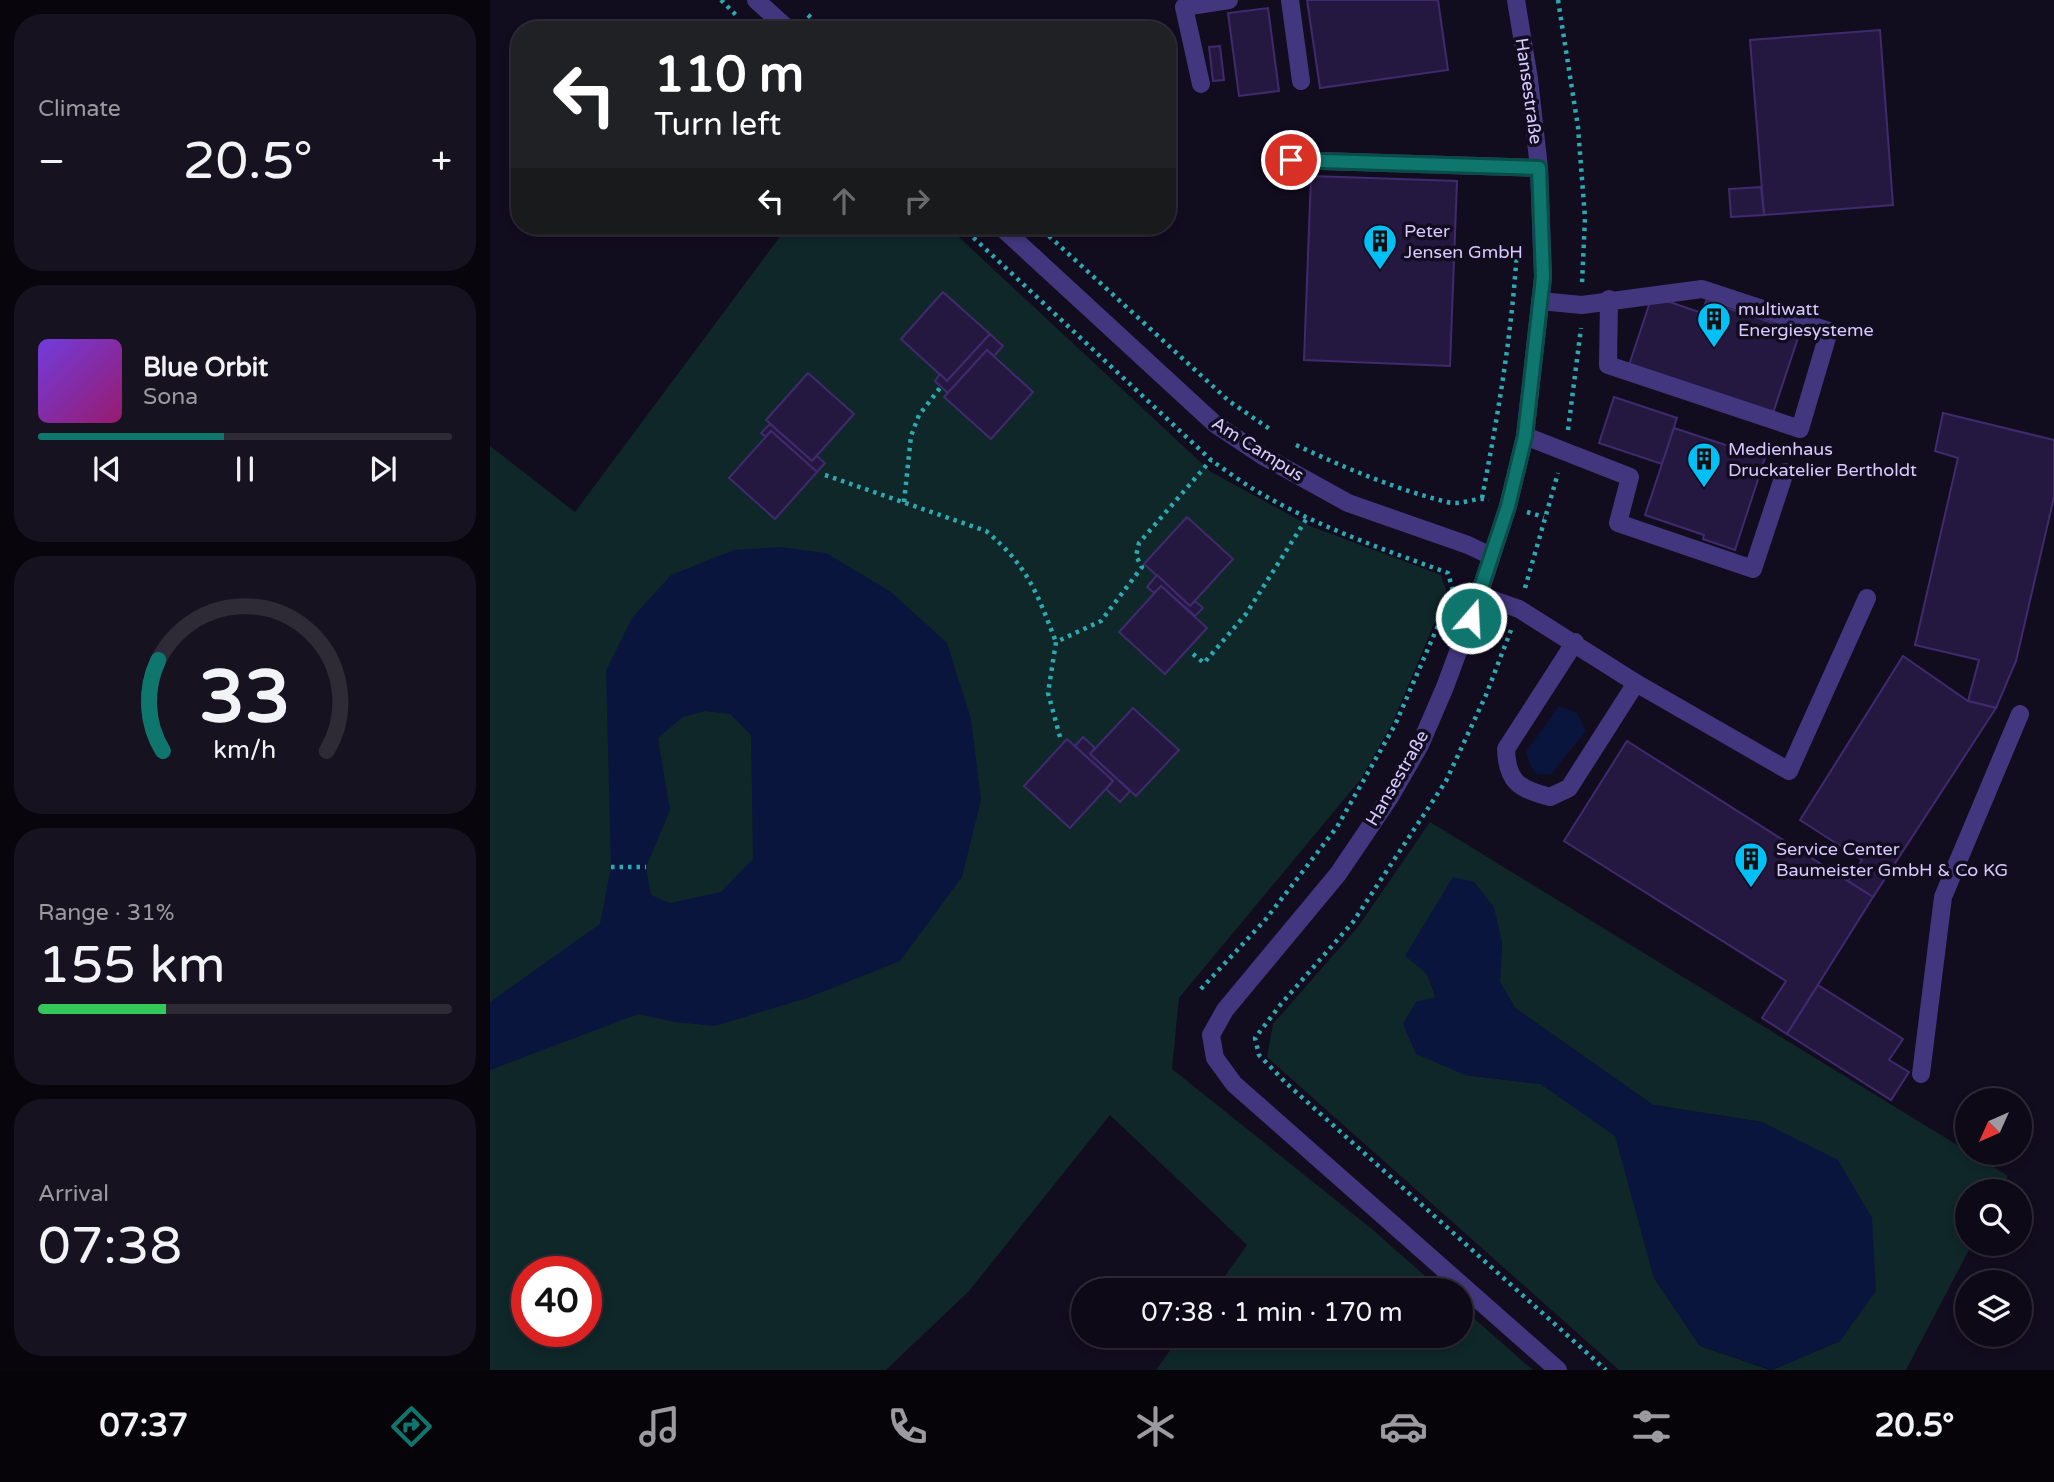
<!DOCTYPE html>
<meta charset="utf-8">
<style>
:root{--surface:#0e0917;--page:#171220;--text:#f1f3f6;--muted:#9b9aa1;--line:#2e2a36;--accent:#0f766e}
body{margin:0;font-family:"Varela Round",sans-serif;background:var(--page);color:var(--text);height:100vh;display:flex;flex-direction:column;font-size:26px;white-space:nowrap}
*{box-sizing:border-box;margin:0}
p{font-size:23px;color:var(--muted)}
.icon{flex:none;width:38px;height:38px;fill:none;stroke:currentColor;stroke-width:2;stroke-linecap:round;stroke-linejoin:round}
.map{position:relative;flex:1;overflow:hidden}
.side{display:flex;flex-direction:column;gap:14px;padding:14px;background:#08050d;width:490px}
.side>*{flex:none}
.guide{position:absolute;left:21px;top:21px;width:665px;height:214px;border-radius:28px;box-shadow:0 4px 10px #0003,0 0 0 2px var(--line);background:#202124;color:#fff;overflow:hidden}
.needle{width:46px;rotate:225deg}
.tools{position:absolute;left:1465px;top:1088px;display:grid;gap:14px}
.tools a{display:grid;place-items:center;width:77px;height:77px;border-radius:50%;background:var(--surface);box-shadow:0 4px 10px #0003,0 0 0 2px var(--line);font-size:35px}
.speed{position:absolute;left:21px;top:1256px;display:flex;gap:14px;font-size:35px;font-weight:700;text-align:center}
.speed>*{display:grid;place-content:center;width:91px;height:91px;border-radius:50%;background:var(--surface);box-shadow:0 4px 10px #0003,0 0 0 2px var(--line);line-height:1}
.speed .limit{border:10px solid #d22;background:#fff;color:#111}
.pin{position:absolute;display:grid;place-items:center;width:60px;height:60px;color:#fff;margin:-30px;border:4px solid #fff;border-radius:50%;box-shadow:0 2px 7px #0007}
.me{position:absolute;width:77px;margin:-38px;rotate:19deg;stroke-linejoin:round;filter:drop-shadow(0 0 5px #0008)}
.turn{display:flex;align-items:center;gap:24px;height:147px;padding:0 28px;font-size:32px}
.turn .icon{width:91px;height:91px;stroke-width:2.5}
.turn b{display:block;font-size:49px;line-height:60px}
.lanes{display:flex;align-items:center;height:66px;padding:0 28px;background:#0003;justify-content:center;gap:35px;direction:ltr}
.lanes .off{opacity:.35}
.big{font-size:52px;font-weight:600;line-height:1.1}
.side .tile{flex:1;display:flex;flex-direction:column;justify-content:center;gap:10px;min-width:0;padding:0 24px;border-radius:28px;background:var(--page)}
.side .dial{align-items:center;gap:0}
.dial svg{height:182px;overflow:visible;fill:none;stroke:var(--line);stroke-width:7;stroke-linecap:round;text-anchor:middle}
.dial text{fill:var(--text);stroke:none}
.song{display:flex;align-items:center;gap:21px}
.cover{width:84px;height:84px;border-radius:10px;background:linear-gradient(135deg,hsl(260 70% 55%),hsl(320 70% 35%))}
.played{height:7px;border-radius:4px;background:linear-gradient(90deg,var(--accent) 45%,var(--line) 45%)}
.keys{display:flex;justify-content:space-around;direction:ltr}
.heat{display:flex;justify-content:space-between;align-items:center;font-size:38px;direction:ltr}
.charge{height:10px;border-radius:5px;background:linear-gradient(90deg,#34c759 31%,var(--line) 0)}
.trip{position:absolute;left:581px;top:1278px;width:402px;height:70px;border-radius:35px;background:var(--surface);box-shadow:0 4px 10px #0003,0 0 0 2px var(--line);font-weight:600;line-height:70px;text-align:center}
.tab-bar{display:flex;height:112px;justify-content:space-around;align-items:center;background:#060409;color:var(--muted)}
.tab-bar .icon{width:49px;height:49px}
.tab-bar .active{color:var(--accent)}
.tab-bar b{font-size:32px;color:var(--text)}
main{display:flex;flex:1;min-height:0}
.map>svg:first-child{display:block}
</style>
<main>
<section class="side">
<div class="tile"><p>Climate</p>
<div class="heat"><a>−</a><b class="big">20.5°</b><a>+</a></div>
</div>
<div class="tile">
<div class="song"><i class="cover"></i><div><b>Blue Orbit</b><p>Sona</p></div></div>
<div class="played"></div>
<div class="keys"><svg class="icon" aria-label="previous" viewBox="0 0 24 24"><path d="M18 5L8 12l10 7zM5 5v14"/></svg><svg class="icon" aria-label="pause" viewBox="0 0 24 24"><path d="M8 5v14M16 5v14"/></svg><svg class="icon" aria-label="next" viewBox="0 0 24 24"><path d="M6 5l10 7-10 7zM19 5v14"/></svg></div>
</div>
<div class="tile dial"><svg viewBox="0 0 100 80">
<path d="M14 69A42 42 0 1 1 86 69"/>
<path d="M14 69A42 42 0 0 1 12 29" stroke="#0f766e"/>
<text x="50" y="56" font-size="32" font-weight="700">33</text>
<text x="50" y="72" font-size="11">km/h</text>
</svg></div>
<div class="tile"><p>Range · 31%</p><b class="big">155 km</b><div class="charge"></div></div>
<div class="tile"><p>Arrival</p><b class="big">07:38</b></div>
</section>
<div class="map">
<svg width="1564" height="1370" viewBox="0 0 1564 1370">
<rect width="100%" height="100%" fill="#120c1f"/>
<g fill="#0f2729" fill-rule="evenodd">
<path d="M 298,226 L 457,226 L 721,472 L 820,526 L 951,575 L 957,593 L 902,724 L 871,779 L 689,998 L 682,1069 L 883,1230 L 951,1290 L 725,1290 L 757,1245 L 620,1115 L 479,1291 L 396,1370 L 0,1370 L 0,446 L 85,512 ZM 37,1272 L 96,1272 L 96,1332 L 37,1332 Z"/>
<polygon points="940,822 1477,1151 1477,1153 1481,1153 1518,1176 1509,1192 1477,1192 1477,1244 1482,1244 1416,1370 1282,1370 1350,1341 1272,1122 1163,1105 1025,1008 1010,982 1012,942 937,974 975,1075 1051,1084 1126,1136 1164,1278 1210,1346 1280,1370 1129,1370 777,1057 783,1024 868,927"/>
<polygon points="971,1307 1043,1370 666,1370 691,1335 971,1335"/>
</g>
<g fill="#09153c" fill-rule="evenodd">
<path d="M 290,547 L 336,553 L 401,592 L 457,643 L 481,719 L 491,800 L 472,877 L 410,961 L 317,998 L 225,1026 L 185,1022 L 148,1014 L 0,1070 L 0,1002 L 110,924 L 121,867 L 116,671 L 142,618 L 181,575 L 244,550 ZM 215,711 L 240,714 L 261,735 L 263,859 L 231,892 L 180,903 L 161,895 L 156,867 L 180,810 L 168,738 L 193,717 Z"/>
<polygon points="1069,706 1087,713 1096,731 1061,774 1046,774 1040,765 1036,752"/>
<polygon points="963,877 984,882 1004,907 1012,942 1010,982 1025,1008 1163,1105 1272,1122 1348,1160 1382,1218 1386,1291 1350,1341 1282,1370 1210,1346 1164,1278 1125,1136 1051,1084 975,1075 926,1054 913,1024 926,1002 946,997 937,974 915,956"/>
</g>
<g fill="#251840" stroke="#3f2a6d" stroke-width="2">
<polygon points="817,0 948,0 958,70 830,88"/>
<polygon points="778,8 789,91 749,96 738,13"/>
<polygon points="1390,30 1403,205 1274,215 1260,40"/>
<polygon points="730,46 734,80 723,81 719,47"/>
<polygon points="821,176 967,181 960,366 814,360"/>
<polygon points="1271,187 1274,215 1241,217 1239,189"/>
<polygon points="453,292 500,334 457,381 411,339"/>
<polygon points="1162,296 1212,313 1216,301 1310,332 1283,413 1139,365"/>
<polygon points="500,334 513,346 504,356 497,350 458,393 445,381 450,374 457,381"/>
<polygon points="497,350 543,392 501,439 454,397"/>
<polygon points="318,373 364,414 322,461 276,420"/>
<polygon points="1124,397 1187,418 1172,464 1109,443"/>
<polygon points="1453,413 1564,440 1564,497 1526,661 1506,708 1478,701 1489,660 1425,645 1468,458 1445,451"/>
<polygon points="280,424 322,461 327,456 335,463 327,472 281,431 276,437 271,433"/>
<polygon points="1184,428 1275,458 1245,550 1213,539 1214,535 1155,515"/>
<polygon points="281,431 327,472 285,519 239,478"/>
<polygon points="697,517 743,559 700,606 654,564"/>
<polygon points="667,575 700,606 705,601 713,608 705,616 671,586 664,593 657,587"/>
<polygon points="671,586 717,628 675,674 629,632"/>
<polygon points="1413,656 1478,701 1506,708 1383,897 1358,881 1372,860 1310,820"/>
<polygon points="643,708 689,750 646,796 600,754"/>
<polygon points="593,737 605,748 600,754 640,791 630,802 616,789 623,781 585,746"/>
<polygon points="577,739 623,781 580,828 534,786"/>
<polygon points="1137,741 1383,897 1297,1034 1272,1018 1296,981 1074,841"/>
<polygon points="1328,985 1413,1039 1399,1060 1419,1072 1401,1100 1297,1034"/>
</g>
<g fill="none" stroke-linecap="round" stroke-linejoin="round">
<g stroke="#2da9b1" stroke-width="4.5" stroke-dasharray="3.5 5" stroke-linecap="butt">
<polyline points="231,0 246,15"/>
<polyline points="1068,0 1088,127 1095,218 1092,284"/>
<polyline points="318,15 334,30"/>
<path d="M 471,226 L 721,460 C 735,470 750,481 765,490 C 825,526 893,549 958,573 L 963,591 L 905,725 L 847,827 L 776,919 L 710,990"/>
<polyline points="559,236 739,401 781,430"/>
<polyline points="1078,430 1091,328"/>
<path d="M 806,445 C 855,468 905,489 957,502 C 972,506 986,496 999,500"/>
<path d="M 335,475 L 496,531 C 538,566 547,593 566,642"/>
<path d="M 992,498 C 1008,415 1022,333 1027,249"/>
<polyline points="414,502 421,436 429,415 450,388"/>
<polyline points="1037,512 1054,517"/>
<polyline points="1035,588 1068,473"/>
<polyline points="1021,630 996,695 956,781 863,922 791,1004 765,1038 769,1055 796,1083 1116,1370"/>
<polyline points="703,654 714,663 756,614 817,518"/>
<polyline points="570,737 558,693 566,642 611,621 652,567 646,556 649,543 721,460"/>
<polyline points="121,867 156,867"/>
</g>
<g stroke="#42377f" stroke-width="18">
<polyline points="266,0 299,30"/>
<polyline points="800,0 811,81"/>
<polyline points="1026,0 1039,79 1049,168 1053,277 1035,436 1018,506 989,595 955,687 930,745 900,797 848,874 735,1010 721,1035 725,1058 744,1084 1068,1370"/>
<polyline points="711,84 694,7 739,0"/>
<polyline points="801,160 1049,168"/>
<polyline points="510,226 725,424 773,456 858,503 978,545 1001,556"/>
<polyline points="1050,301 1092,305 1212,289 1339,331 1310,429 1118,365 1119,299"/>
<polyline points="1035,436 1140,477 1128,523 1263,569 1295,472"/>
<polyline points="989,595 1029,609 1146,683 1299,771 1377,598"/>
<path d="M 1085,642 L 1016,749 C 1017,782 1029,789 1060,797 L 1079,788 L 1146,683"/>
<polyline points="1431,1074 1453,897 1530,714"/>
</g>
</g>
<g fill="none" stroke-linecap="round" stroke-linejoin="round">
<g stroke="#0a4d48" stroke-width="18">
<polyline id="route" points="801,160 1049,168 1053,277 1035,436 1018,506 981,618"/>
</g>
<use href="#route" stroke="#0f766e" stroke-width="12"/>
</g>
<defs>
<g id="building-pin" transform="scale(1.75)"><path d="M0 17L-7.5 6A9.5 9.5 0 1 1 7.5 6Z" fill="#00c0f6" stroke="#120c1f"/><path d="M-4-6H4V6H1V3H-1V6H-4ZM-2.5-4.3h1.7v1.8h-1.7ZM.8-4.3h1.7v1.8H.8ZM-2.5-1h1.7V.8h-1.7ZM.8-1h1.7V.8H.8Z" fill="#111"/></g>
</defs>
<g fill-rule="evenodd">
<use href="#building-pin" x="890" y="241"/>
<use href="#building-pin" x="1224" y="319"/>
<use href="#building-pin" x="1214" y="459"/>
<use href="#building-pin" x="1261" y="859"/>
</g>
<g text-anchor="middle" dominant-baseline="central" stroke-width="7" stroke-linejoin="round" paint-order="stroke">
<g font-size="18" fill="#d7cbff" stroke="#120c1f">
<text transform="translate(1039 91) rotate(82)">Hansestraße</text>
<text transform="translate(768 449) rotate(32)">Am Campus</text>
<text transform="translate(907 778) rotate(-60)">Hansestraße</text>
</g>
<g font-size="18" fill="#d7cbff" stroke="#120c1f" text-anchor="start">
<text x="914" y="231">Peter<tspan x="914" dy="21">Jensen GmbH</tspan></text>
<text x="1248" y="309">multiwatt<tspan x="1248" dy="21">Energiesysteme</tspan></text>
<text x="1238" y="449">Medienhaus<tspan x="1238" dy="21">Druckatelier Bertholdt</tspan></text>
<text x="1286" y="849">Service Center<tspan x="1286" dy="21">Baumeister GmbH &amp; Co KG</tspan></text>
</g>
</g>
</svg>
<div class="tools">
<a><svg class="needle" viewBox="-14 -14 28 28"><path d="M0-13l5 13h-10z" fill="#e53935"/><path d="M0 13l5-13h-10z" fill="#9b9aa1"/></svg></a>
<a><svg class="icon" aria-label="search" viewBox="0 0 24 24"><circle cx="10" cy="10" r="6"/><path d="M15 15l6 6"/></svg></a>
<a><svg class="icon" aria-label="layers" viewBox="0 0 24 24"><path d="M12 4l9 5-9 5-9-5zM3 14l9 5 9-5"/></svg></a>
</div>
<div class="speed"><div class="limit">40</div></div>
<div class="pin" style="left:801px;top:160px;background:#d93025"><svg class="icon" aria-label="arrive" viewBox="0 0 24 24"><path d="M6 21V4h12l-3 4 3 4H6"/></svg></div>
<svg class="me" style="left:981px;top:618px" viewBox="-20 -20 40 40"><circle r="17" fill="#0f766e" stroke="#fff" stroke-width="3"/><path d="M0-11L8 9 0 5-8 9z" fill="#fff"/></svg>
<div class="trip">07:38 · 1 min · 170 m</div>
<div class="guide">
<div class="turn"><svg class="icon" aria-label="left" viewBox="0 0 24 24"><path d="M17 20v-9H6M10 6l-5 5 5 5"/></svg><div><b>110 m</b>Turn left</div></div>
<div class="lanes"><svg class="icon" aria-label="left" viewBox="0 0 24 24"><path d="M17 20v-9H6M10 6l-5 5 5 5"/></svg><svg class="icon off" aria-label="ahead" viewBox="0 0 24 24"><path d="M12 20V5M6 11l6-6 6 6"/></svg><svg class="icon off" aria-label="right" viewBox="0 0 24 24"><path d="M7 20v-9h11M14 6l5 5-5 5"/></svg></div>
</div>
</div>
</main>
<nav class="tab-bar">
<b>07:37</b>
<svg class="icon active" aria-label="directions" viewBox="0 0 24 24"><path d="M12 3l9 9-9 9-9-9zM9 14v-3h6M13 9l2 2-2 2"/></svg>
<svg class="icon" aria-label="music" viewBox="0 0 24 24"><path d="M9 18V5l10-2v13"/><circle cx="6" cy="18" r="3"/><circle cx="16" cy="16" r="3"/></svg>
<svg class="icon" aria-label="phone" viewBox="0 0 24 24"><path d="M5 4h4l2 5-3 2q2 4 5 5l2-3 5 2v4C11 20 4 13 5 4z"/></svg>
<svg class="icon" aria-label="climate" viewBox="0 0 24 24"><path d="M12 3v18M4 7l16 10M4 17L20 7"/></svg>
<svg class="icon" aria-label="car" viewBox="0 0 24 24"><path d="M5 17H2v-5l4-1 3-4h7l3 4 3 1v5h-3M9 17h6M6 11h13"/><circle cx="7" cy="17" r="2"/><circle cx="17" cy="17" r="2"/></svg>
<svg class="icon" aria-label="filters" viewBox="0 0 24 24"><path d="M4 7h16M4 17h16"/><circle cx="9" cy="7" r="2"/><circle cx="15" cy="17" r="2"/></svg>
<b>20.5°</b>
</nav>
